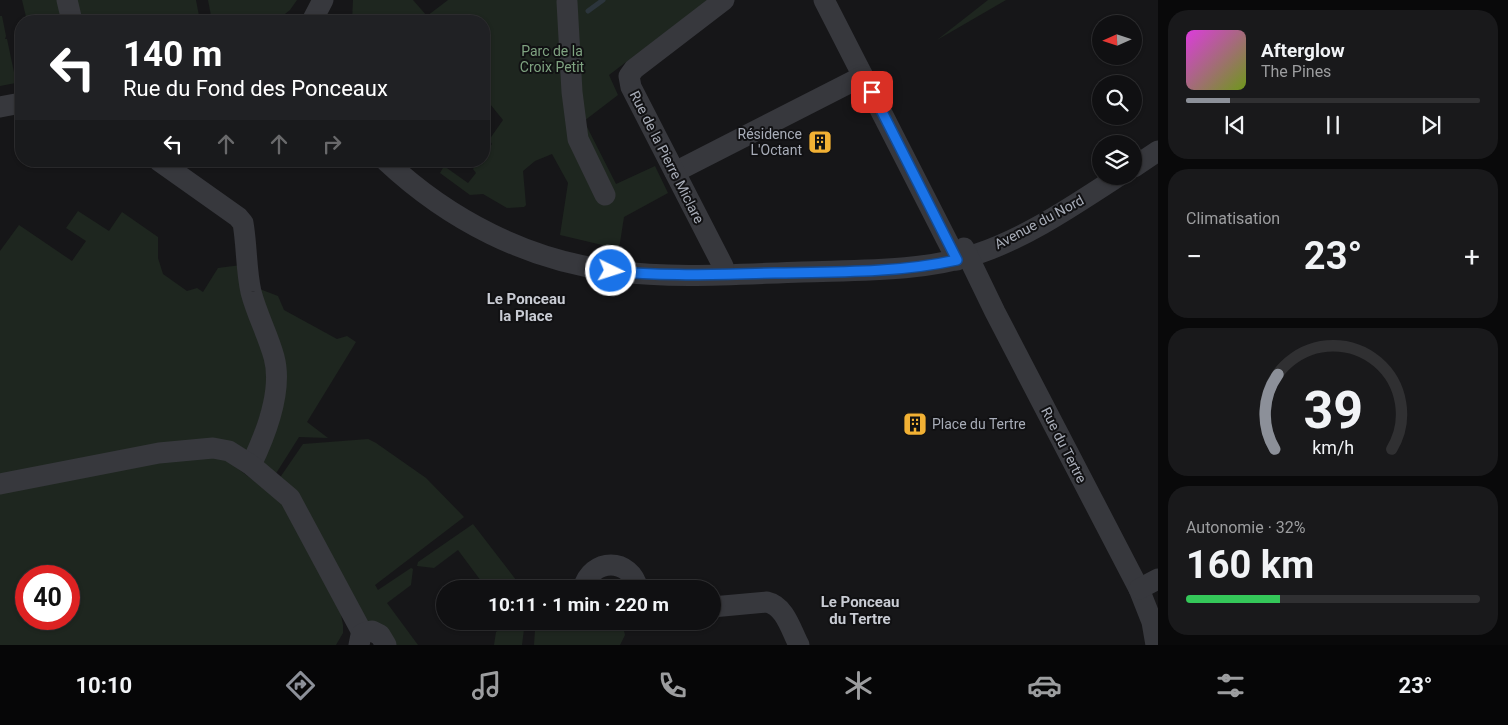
<!DOCTYPE html>
<html lang="fr">
<meta charset="utf-8">
<style>
:root{--surface:#101012;--page:#19191b;--text:#f1f3f6;--muted:#9c9d9f;--line:#303032;--accent:#8c9099}
body{margin:0;font-family:Roboto,sans-serif;background:var(--page);color:var(--text);height:100vh;display:flex;flex-direction:column;font-size:19px;white-space:nowrap}
*{box-sizing:border-box;margin:0}
p{font-size:16px;color:var(--muted)}
.icon{flex:none;width:28px;height:28px;fill:none;stroke:currentColor;stroke-width:2;stroke-linecap:round;stroke-linejoin:round}
.map{position:relative;flex:1;overflow:hidden}
.side{display:flex;flex-direction:column;gap:10px;padding:10px;background:#09090a;width:350px}
.side>*{flex:none}
.hud{position:absolute;left:15px;top:15px;width:475px;height:152px;border-radius:20px;box-shadow:0 1px 4px #0004,0 0 0 1px var(--line);background:#202124;color:#fff;overflow:hidden}
.needle{width:32px;rotate:267deg}
.buttons{position:absolute;left:1092px;top:15px;display:grid;gap:10px}
.buttons a{display:grid;place-items:center;width:50px;height:50px;border-radius:50%;background:var(--surface);box-shadow:0 1px 4px #0004,0 0 0 1px var(--line);font-size:25px}
.speed{position:absolute;left:15px;top:565px;display:flex;gap:10px;font-size:25px;font-weight:700;text-align:center}
.speed>*{display:grid;place-content:center;width:65px;height:65px;border-radius:50%;background:var(--surface);box-shadow:0 1px 4px #0004,0 0 0 1px var(--line);line-height:1}
.speed .limit{border:8px solid #d22;background:#fff;color:#111}
.pin{position:absolute;display:grid;place-items:center;width:42px;height:42px;color:#fff;margin:-21px;border-radius:10px;box-shadow:0 2px 8px #0006}
.me{position:absolute;width:55px;margin:-28px;rotate:94deg;stroke-linejoin:round;filter:drop-shadow(0 0 4px #0008)}
.turn{display:flex;align-items:center;gap:18px;height:105px;padding:0 25px;font-size:22px}
.turn .icon{width:65px;height:65px;stroke-width:2.5}
.turn b{display:block;font-size:35px;line-height:42px}
.lanes{display:flex;align-items:center;height:48px;padding:0 25px;background:#0003;justify-content:center;gap:25px;direction:ltr}
.lanes .off{opacity:.35}
.big{font-size:38px;font-weight:700;line-height:1.1}
.side .tile{flex:1;display:flex;flex-direction:column;justify-content:center;gap:8px;min-width:0;padding:0 18px;border-radius:20px;background:var(--page)}
.side .dial{align-items:center;gap:0}
.dial svg{height:130px;overflow:visible;fill:none;stroke:var(--line);stroke-width:7;stroke-linecap:round;text-anchor:middle}
.dial text{fill:var(--text);stroke:none}
.song{display:flex;align-items:center;gap:15px}
.cover{width:60px;height:60px;border-radius:8px;background:linear-gradient(135deg,hsl(300 70% 55%),hsl(80 70% 35%))}
.played{height:5px;border-radius:2px;background:linear-gradient(90deg,var(--accent) 15%,var(--line) 15%)}
.keys{display:flex;justify-content:space-around;direction:ltr}
.heat{display:flex;justify-content:space-between;align-items:center;font-size:28px;direction:ltr}
.charge{height:8px;border-radius:4px;background:linear-gradient(90deg,#34c759 32%,var(--line) 0)}
.trip{position:absolute;left:436px;top:580px;width:285px;height:50px;border-radius:25px;background:var(--surface);box-shadow:0 1px 4px #0004,0 0 0 1px var(--line);font-weight:700;line-height:50px;text-align:center}
.dock{display:flex;height:80px;justify-content:space-around;align-items:center;background:#060607;color:var(--muted)}
.dock .icon{width:35px;height:35px}
.dock .current{color:var(--accent)}
.dock b{font-size:22px;color:var(--text)}
main{display:flex;flex:1;min-height:0}
.map>svg:first-child{display:block}
</style>
<main>
<div class="map">
<svg width="1158" height="645" viewBox="0 0 1158 645">
<rect width="100%" height="100%" fill="#161618"/>
<g fill="#1e261f" fill-rule="evenodd">
<polygon points="22,0 58,0 63,21 27,21"/>
<polygon points="74,0 196,0 200,21 79,21"/>
<polygon points="208,0 297,0 290,10 276,21 212,21"/>
<polygon points="353,0 413,0 427,16 448,0 708,0 609,75 618,95 584,121 616,184 655,166 668,193 624,217 619,249 560,235 568,183 552,154 535,161 523,171 526,205 524,207 507,208 483,194 470,195 440,173 444,166 468,183 476,173 473,169 479,161 484,161 484,155 492,144 489,140 503,120 486,99 484,101 484,21 352,21"/>
<polygon points="988,0 1006,0 937,40"/>
<polygon points="0,16 2,16 6,36 5,39 7,39 15,77 21,76 21,82 0,86"/>
<polygon points="78,211 109,231 122,212 158,237 158,258 163,274 187,291 197,288 203,292 218,268 241,265 267,359 266,397 248,451 0,477 0,251 19,225 72,261 86,241 66,228"/>
<polygon points="257,288 278,296 284,310 337,339 347,336 356,342 307,422 328,438 299,437 275,475 259,461 272,428"/>
<polygon points="368,439 376,443 426,478 464,517 375,585 378,590 411,568 413,569 411,585 387,603 418,645 393,645 365,624 279,479 303,444"/>
<path d="M 221,456 L 281,501 L 339,605 L 343,625 L 343,633 L 336,645 L 0,645 L 0,490 L 153,462 ZM 26,576 L 69,576 L 69,619 L 26,619 Z"/>
<polygon points="473,524 523,589 487,589 458,550 434,568 417,566 418,562"/>
<polygon points="510,621 525,621 522,645 494,645 496,632"/>
<polygon points="537,621 593,621 603,626 622,623 625,635 620,645 534,645 535,630"/>
</g>
<g fill="none" stroke-linecap="round" stroke-linejoin="round">
<polyline stroke="#2c353c" stroke-width="5" points="588,11 603,0"/>
<g stroke="#37383d" stroke-width="21">
<polyline points="67,0 72,21"/>
<polyline points="824,0 957,260"/>
<polyline points="567,2 572,92 578,139 605,195"/>
<polyline points="312,21 323,0"/>
<polyline points="0,107 21,103"/>
<path d="M 159,161 L 238,217 L 243,223 C 247,246 246,270 251,292 C 257,315 268,335 274,357 C 283,390 265,436 251,465"/>
<path d="M 386,161 C 449,220 527,260 613,271 C 675,279 739,274 802,272 C 860,270 921,272 977,254 C 1028,237 1074,205 1119,176"/>
<polyline points="1134,167 1158,151"/>
<polyline points="675,172 863,76"/>
<polyline points="964,248 995,312 1139,589 1152,622 1156,645"/>
<polyline points="723,266 631,87 629,76 634,69 724,0"/>
<polyline points="0,484 159,453 213,448 229,451 251,465 290,498 363,634"/>
<path d="M 583,589 C 591,557 631,557 638,589"/>
<polyline points="1139,589 1158,579"/>
<path d="M 712,607 L 767,602 C 785,606 791,630 799,645"/>
<polyline points="359,645 361,635 364,633 372,631 380,635 386,645"/>
</g>
</g>
<g fill="none" stroke-linecap="round" stroke-linejoin="round">
<g stroke="#114b97" stroke-width="12">
<path id="route" d="M 611,271 C 666,277 721,274 775,273 C 836,272 898,273 957,260 L 872,92"/>
</g>
<use href="#route" stroke="#1a73e8" stroke-width="9"/>
</g>
<defs>
<g id="building-square" transform="scale(1.25)"><rect x="-9" y="-9" width="18" height="18" rx="4" fill="#f2b134" stroke="#111113"/><path d="M-4-6H4V6H1V3H-1V6H-4ZM-2.5-4.3h1.7v1.8h-1.7ZM.8-4.3h1.7v1.8H.8ZM-2.5-1h1.7V.8h-1.7ZM.8-1h1.7V.8H.8Z" fill="#111"/></g>
</defs>
<g fill-rule="evenodd">
<use href="#building-square" x="820" y="142"/>
<use href="#building-square" x="915" y="424"/>
</g>
<g text-anchor="middle" dominant-baseline="central" stroke-width="4" stroke-linejoin="round" paint-order="stroke">
<g font-size="14" fill="#7fa381" stroke="#111113">
<text x="552" y="51">Parc de la<tspan x="552" dy="16">Croix Petit</tspan></text>
</g>
<g font-size="14" fill="#a8adb8" stroke="#111113" text-anchor="end">
<text x="802" y="134">Résidence<tspan x="802" dy="16">L'Octant</tspan></text>
<text x="932" y="424" text-anchor="start">Place du Tertre</text>
</g>
<g font-size="14" fill="#a8adb8" stroke="#111113">
<text transform="translate(667 157) rotate(63)">Rue de la Pierre Miclare</text>
<text transform="translate(1039 222) rotate(-28)">Avenue du Nord</text>
<text transform="translate(1064 445) rotate(63)">Rue du Tertre</text>
</g>
<g font-size="15" font-weight="bold" fill="#c9ccd4" stroke="#111113">
<text x="526" y="299">Le Ponceau<tspan x="526" dy="17">la Place</tspan></text>
<text x="860" y="602">Le Ponceau<tspan x="860" dy="17">du Tertre</tspan></text>
</g>
</g>
</svg>
<div class="buttons">
<a><svg class="needle" viewBox="-14 -14 28 28"><path d="M0-13l5 13h-10z" fill="#e53935"/><path d="M0 13l5-13h-10z" fill="#9c9d9f"/></svg></a>
<a><svg class="icon" aria-label="search" viewBox="0 0 24 24"><circle cx="10" cy="10" r="6"/><path d="M15 15l6 6"/></svg></a>
<a><svg class="icon" aria-label="layers" viewBox="0 0 24 24"><path d="M12 4l9 5-9 5-9-5zM3 14l9 5 9-5"/></svg></a>
</div>
<div class="speed"><div class="limit">40</div></div>
<div class="pin" style="left:872px;top:92px;background:#d93025"><svg class="icon" aria-label="arrive" viewBox="0 0 24 24"><path d="M6 21V4h12l-3 4 3 4H6"/></svg></div>
<svg class="me" style="left:611px;top:271px" viewBox="-20 -20 40 40"><circle r="17" fill="#1a73e8" stroke="#fff" stroke-width="3"/><path d="M0-11L8 9 0 5-8 9z" fill="#fff"/></svg>
<div class="trip">10:11 · 1 min · 220 m</div>
<div class="hud">
<div class="turn"><svg class="icon" aria-label="left" viewBox="0 0 24 24"><path d="M17 20v-9H6M10 6l-5 5 5 5"/></svg><div><b>140 m</b>Rue du Fond des Ponceaux</div></div>
<div class="lanes"><svg class="icon" aria-label="left" viewBox="0 0 24 24"><path d="M17 20v-9H6M10 6l-5 5 5 5"/></svg><svg class="icon off" aria-label="ahead" viewBox="0 0 24 24"><path d="M12 20V5M6 11l6-6 6 6"/></svg><svg class="icon off" aria-label="ahead" viewBox="0 0 24 24"><path d="M12 20V5M6 11l6-6 6 6"/></svg><svg class="icon off" aria-label="right" viewBox="0 0 24 24"><path d="M7 20v-9h11M14 6l5 5-5 5"/></svg></div>
</div>
</div>
<section class="side">
<div class="tile">
<div class="song"><i class="cover"></i><div><b>Afterglow</b><p>The Pines</p></div></div>
<div class="played"></div>
<div class="keys"><svg class="icon" aria-label="previous" viewBox="0 0 24 24"><path d="M18 5L8 12l10 7zM5 5v14"/></svg><svg class="icon" aria-label="pause" viewBox="0 0 24 24"><path d="M8 5v14M16 5v14"/></svg><svg class="icon" aria-label="next" viewBox="0 0 24 24"><path d="M6 5l10 7-10 7zM19 5v14"/></svg></div>
</div>
<div class="tile"><p>Climatisation</p>
<div class="heat"><a>−</a><b class="big">23°</b><a>+</a></div>
</div>
<div class="tile dial"><svg viewBox="0 0 100 80">
<path d="M14 69A42 42 0 1 1 86 69"/>
<path d="M14 69A42 42 0 0 1 16 23" stroke="#8c9099"/>
<text x="50" y="56" font-size="32" font-weight="700">39</text>
<text x="50" y="72" font-size="11">km/h</text>
</svg></div>
<div class="tile"><p>Autonomie · 32%</p><b class="big">160 km</b><div class="charge"></div></div>
</section>
</main>
<nav class="dock">
<b>10:10</b>
<svg class="icon current" aria-label="directions" viewBox="0 0 24 24"><path d="M12 3l9 9-9 9-9-9zM9 14v-3h6M13 9l2 2-2 2"/></svg>
<svg class="icon" aria-label="music" viewBox="0 0 24 24"><path d="M9 18V5l10-2v13"/><circle cx="6" cy="18" r="3"/><circle cx="16" cy="16" r="3"/></svg>
<svg class="icon" aria-label="phone" viewBox="0 0 24 24"><path d="M5 4h4l2 5-3 2q2 4 5 5l2-3 5 2v4C11 20 4 13 5 4z"/></svg>
<svg class="icon" aria-label="climate" viewBox="0 0 24 24"><path d="M12 3v18M4 7l16 10M4 17L20 7"/></svg>
<svg class="icon" aria-label="car" viewBox="0 0 24 24"><path d="M5 17H2v-5l4-1 3-4h7l3 4 3 1v5h-3M9 17h6M6 11h13"/><circle cx="7" cy="17" r="2"/><circle cx="17" cy="17" r="2"/></svg>
<svg class="icon" aria-label="filters" viewBox="0 0 24 24"><path d="M4 7h16M4 17h16"/><circle cx="9" cy="7" r="2"/><circle cx="15" cy="17" r="2"/></svg>
<b>23°</b>
</nav>
